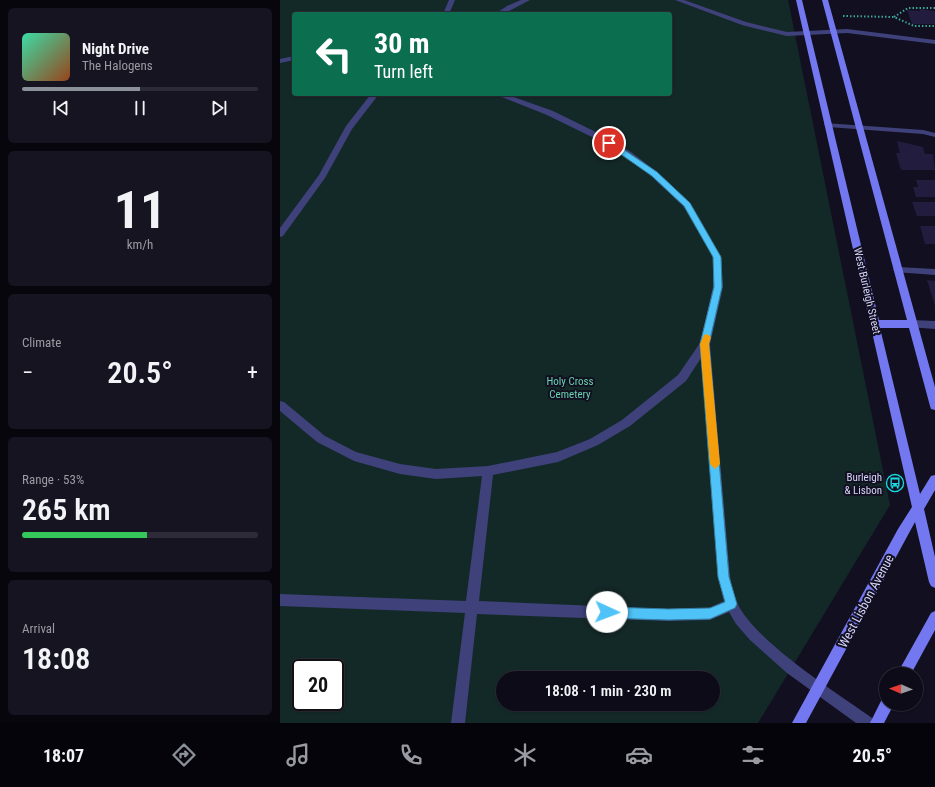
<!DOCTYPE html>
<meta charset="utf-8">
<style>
:root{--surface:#0d0b18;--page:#161421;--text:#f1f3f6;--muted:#9a9ba2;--line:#2d2b37;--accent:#8c9099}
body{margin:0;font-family:"Roboto Condensed",sans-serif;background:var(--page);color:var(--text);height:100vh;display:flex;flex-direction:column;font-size:15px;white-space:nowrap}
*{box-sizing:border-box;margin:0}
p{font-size:13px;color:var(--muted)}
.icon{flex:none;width:22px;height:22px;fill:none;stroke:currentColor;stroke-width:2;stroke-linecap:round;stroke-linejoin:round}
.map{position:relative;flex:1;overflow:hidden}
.side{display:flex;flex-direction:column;gap:8px;padding:8px;background:#07060d;width:280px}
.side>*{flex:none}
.hud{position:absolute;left:12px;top:12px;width:380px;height:84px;border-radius:4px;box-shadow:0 1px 3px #0004,0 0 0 1px var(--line);background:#0b6e4f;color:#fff;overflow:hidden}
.needle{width:26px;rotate:272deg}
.controls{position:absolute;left:599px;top:667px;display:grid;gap:8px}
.controls a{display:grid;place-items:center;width:44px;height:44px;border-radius:50%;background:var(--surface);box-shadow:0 1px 3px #0004,0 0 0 1px var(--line);font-size:20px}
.speed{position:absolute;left:12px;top:659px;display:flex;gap:8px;font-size:20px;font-weight:700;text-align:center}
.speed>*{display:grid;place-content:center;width:52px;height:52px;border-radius:50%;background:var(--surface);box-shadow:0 1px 3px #0004,0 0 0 1px var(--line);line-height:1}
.speed .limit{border:2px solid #111;border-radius:6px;background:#fff;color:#111}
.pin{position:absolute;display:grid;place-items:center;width:34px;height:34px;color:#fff;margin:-17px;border:2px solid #fff;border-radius:50%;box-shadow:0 1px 4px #0007}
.me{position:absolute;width:44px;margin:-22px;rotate:92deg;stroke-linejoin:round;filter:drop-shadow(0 0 3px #0008)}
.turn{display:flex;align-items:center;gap:14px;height:84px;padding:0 16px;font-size:18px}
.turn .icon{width:52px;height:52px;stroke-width:2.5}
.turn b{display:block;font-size:28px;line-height:34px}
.big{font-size:30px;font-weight:600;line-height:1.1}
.side .card{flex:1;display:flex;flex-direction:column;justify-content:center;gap:6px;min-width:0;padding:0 14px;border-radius:6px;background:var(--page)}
.side .dial{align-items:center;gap:0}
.dial b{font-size:52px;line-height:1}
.song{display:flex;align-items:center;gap:12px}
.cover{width:48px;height:48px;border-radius:6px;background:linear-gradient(135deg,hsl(160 70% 55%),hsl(20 70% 35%))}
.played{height:4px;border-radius:2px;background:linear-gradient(90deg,var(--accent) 50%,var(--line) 50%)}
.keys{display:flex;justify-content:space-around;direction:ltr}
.heat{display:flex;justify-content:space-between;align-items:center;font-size:22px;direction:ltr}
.charge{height:6px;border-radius:3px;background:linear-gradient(90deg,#34c759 53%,var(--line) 0)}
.trip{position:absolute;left:216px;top:671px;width:224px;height:40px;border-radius:20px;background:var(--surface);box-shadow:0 1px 3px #0004,0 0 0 1px var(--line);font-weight:600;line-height:40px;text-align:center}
.menu{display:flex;height:64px;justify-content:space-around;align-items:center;background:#05040a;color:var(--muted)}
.menu .icon{width:28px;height:28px}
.menu .current{color:var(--accent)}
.menu b{font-size:18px;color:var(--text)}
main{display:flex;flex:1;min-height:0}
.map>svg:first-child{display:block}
</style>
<main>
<section class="side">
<div class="card">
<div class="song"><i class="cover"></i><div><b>Night Drive</b><p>The Halogens</p></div></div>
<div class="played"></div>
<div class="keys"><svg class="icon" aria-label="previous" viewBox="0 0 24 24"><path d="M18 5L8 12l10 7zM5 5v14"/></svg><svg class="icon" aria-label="pause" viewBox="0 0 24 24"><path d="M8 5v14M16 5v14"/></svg><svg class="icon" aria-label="next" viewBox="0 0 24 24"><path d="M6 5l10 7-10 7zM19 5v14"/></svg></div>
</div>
<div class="card dial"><b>11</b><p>km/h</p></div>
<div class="card"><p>Climate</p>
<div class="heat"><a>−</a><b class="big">20.5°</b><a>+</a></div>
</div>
<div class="card"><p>Range · 53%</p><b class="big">265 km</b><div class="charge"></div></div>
<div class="card"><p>Arrival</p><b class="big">18:08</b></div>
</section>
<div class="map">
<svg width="655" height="723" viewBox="0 0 655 723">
<rect width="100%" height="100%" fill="#110f20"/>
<path fill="#132927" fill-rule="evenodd" d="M 0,0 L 508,0 L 610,505 L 478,723 L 0,723 ZM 14,14 L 390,14 L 390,94 L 14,94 ZM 21,668 L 55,668 L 55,702 L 21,702 ZM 223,678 L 433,678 L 433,704 L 223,704 Z"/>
<g fill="#221d3f">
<polygon points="640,9 655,11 655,24 632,24 627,10 640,11"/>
<polygon points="617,141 643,147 645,154 653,154 655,170 621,170 616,153 620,153"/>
<polygon points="636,180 655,180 655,197 636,197 633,187 638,187"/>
<polygon points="632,202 655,202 655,216 637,216"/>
<polygon points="640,226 655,226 655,244 645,244"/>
<polygon points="647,280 655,281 655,306"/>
</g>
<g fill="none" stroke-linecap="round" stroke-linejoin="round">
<g stroke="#3ba699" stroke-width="2" stroke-dasharray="1.5 2" stroke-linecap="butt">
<polyline points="655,8 628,8 614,17 634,26 655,26"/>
<polyline points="563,16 614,17"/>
</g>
<g fill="#3f417a" fill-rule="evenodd">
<polygon points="169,0 175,0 169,14 163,14"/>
<polygon points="241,0 250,0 223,14 215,14 227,6"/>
<polygon points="395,0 404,0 466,22 507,32 567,29 655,40 655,44 567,33 507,36 462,25"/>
<polygon points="14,56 14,60 0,63 0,59"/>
<polygon points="91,94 99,94 72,129 45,178 3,236 0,237 0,228 39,175 66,126"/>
<path d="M 214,94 L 225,94 L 273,111 L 322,135 L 351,152 L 377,172 L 410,203 L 441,257 L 443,287 L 430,344 L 450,577 C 452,585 453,594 456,601 C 475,642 554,691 592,718 L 594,723 L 576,723 L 507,673 L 470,640 L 456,624 L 449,612 L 430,620 L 388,621 L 197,614 L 185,723 L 171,723 L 185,613 L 0,606 L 0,594 L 186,601 L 202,476 L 156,479 L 120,474 L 74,461 L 37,442 L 0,411 L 0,401 L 4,402 L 45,436 L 76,452 L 120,464 L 156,469 L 208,466 L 277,452 L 310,439 L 342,420 L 398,375 L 420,343 L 433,287 L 433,257 L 404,207 L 371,176 L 345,156 L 316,139 L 267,115 ZM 421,358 L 438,577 L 444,601 L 429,608 L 388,609 L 199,601 L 213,475 L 278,462 L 318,445 L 350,426 L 406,381 Z"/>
<polygon points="545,123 643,130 655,133 655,137 643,134 548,127 544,125"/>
<polygon points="618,267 655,269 655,275 615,272 613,270"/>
<polygon points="632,320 655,321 655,329 629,327 627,324 629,321"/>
</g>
<g fill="#7478f0" fill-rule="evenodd">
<polygon points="516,0 522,0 599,320 627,320 542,0 548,0 655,387 655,410 651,409 650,406 629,328 600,328 640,494 651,476 655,475 655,490 644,509 655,557 655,588 651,586 649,582 635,522 526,723 512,723 618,529 632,507"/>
<polygon points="655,611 655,630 631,674 617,674 651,613"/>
<polygon points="606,698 606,704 614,704 604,723 590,723 602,699"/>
</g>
</g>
<polygon fill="#4fc3f7" stroke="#337fa1" points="326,141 331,141 377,172 410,203 441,257 442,287 429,344 449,577 457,604 455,608 430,619 388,620 327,618 323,616 321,612 323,608 327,607 388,609 430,608 445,602 438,577 420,344 434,287 433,257 404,206 372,176 326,144"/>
<polygon fill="#f59e0b" points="427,334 431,337 429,344 440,464 435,469 430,464 420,344 424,335"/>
<defs>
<g id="bus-ring" transform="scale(0.9)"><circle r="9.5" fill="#110f20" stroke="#18d9e1" stroke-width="1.5"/><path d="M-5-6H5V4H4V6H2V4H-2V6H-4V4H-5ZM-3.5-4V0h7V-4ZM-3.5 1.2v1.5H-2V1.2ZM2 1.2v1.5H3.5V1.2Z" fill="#18d9e1"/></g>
</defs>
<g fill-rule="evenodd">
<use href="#bus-ring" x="615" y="483"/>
</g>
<g text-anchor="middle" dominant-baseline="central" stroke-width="4" stroke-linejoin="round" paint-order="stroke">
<g font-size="11" fill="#d5d3fa" stroke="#110f20">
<text transform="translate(587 291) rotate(77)">West Burleigh Street</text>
</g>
<g font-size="11" fill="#67d2b0" stroke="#110f20">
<text x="290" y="381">Holy Cross<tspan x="290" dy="13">Cemetery</tspan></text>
</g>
<g font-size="11" fill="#d5d3fa" stroke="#110f20" text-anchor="end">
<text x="602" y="477">Burleigh<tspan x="602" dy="13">&amp; Lisbon</tspan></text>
</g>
<g font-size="13" fill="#d5d3fa" stroke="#110f20">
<text transform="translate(586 601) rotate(-62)">West Lisbon Avenue</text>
</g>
</g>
</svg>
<div class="controls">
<a><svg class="needle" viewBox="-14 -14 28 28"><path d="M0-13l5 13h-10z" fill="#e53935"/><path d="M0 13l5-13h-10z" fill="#9a9ba2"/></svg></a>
</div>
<div class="speed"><div class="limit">20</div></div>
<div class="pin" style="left:329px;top:143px;background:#d93025"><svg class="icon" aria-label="arrive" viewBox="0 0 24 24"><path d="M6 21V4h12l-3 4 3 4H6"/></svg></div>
<svg class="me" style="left:327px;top:612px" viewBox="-20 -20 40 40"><circle r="19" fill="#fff"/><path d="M0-13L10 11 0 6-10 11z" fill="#4fc3f7"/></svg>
<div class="trip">18:08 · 1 min · 230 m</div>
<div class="hud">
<div class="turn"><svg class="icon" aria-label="left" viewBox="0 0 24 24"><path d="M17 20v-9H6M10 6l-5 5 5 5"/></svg><div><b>30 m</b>Turn left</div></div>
</div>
</div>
</main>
<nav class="menu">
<b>18:07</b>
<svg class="icon current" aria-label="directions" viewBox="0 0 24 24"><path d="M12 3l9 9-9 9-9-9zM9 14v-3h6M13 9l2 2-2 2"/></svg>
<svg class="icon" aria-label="music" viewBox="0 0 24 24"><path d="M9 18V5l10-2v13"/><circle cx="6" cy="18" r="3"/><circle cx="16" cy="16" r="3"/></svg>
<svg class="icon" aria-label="phone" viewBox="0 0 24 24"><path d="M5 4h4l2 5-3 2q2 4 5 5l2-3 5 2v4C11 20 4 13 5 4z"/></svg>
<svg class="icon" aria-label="climate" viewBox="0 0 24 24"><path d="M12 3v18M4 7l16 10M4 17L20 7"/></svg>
<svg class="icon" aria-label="car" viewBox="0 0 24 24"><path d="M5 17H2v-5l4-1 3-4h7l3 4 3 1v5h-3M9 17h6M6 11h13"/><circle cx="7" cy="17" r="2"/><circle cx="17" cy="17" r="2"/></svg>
<svg class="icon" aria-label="filters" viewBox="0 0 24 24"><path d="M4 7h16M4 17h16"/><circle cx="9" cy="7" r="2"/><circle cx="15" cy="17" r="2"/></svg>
<b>20.5°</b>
</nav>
